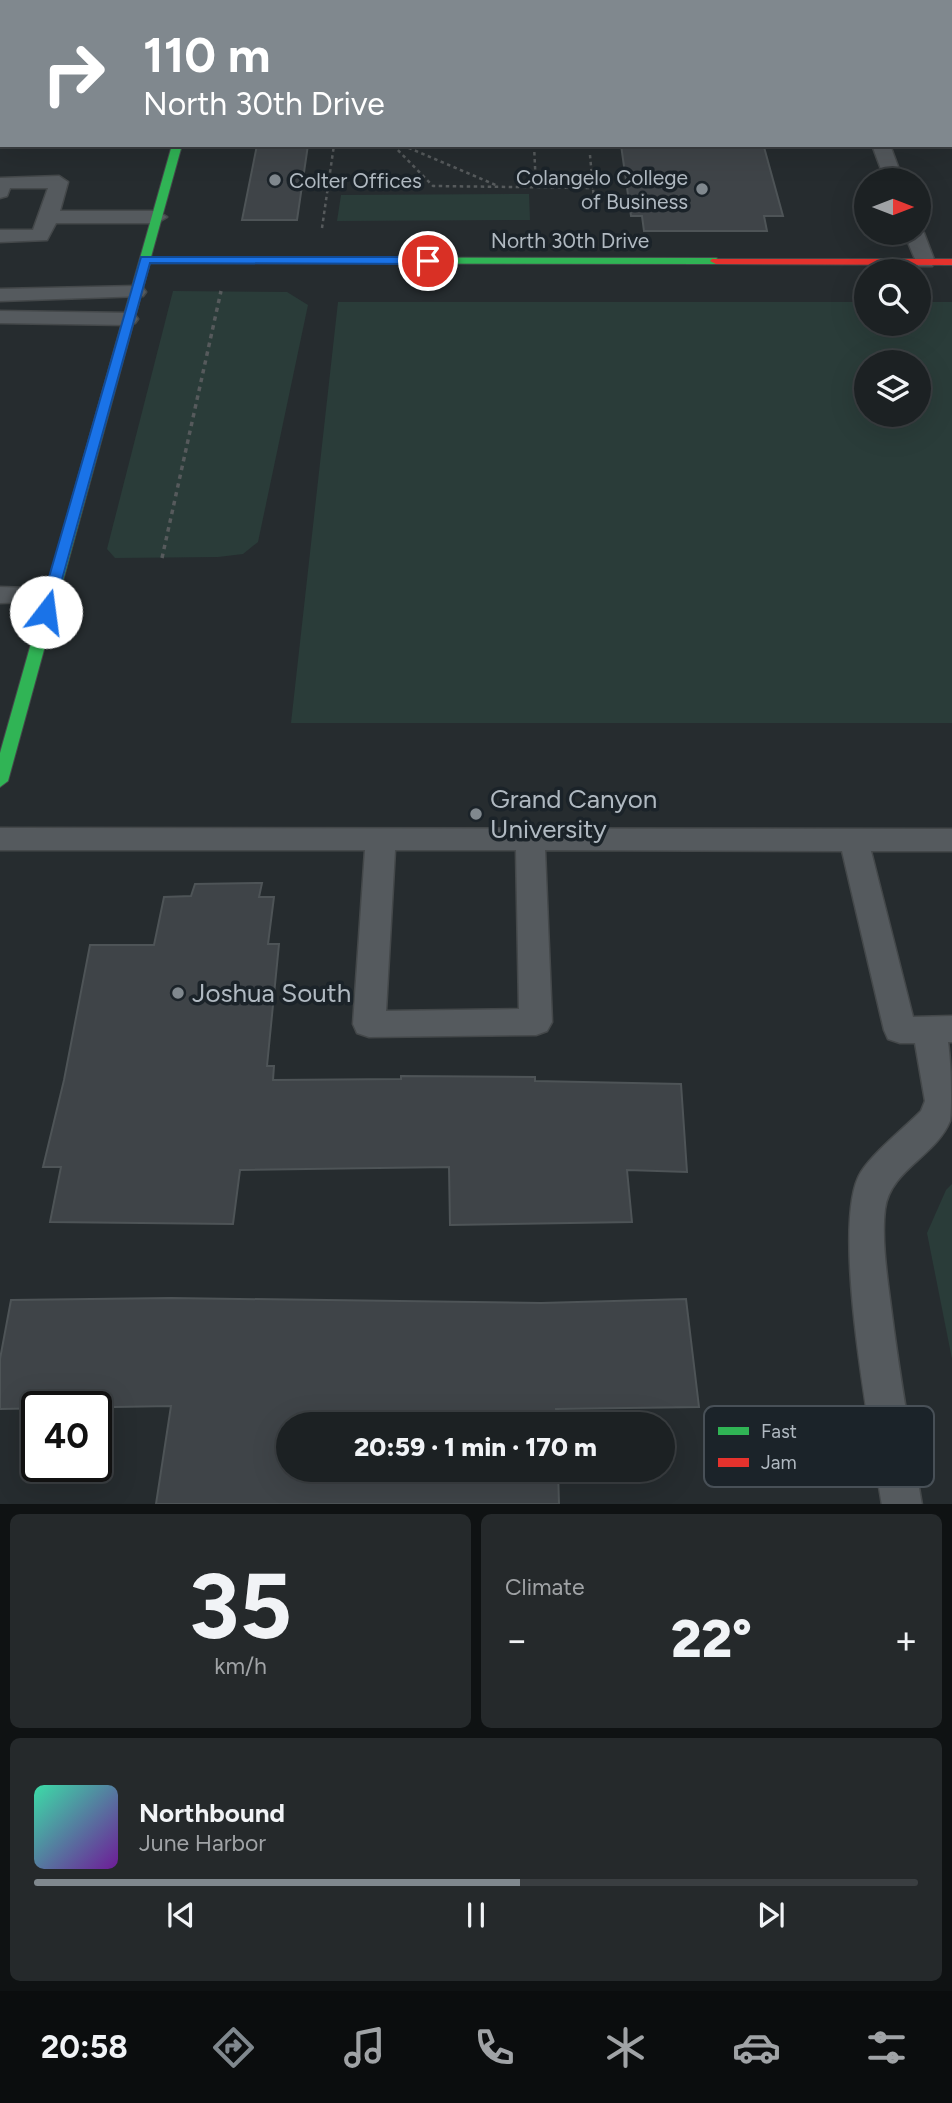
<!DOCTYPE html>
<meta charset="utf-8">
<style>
:root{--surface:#1c2123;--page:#25292b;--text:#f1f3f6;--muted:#a0a3a6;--line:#3a3e41;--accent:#80888e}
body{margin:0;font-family:Figtree,sans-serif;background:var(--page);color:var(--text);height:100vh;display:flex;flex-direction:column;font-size:26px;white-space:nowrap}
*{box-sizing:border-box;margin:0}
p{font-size:23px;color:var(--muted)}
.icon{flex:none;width:38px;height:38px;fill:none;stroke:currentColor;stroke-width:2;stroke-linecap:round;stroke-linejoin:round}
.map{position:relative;height:1504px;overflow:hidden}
.side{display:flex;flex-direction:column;gap:10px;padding:10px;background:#0f1213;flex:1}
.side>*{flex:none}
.guide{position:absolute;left:0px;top:0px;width:952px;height:147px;box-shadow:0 7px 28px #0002,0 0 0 2px var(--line);background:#80888e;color:#fff;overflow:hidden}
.needle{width:46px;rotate:90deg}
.fabs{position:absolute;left:854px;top:168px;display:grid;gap:14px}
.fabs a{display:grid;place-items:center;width:77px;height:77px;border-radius:50%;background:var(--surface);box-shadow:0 7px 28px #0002,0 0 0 2px var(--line);font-size:35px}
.speed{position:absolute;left:21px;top:1391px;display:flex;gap:14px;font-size:35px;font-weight:700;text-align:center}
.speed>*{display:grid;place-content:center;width:91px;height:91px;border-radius:50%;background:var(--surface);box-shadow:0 7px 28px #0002,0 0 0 2px var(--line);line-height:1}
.speed .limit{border:4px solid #111;border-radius:10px;background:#fff;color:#111}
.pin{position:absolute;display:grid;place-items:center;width:60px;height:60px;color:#fff;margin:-30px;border:4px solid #fff;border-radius:50%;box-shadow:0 2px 7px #0007}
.me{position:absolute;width:77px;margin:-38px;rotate:15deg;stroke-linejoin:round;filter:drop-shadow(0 0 5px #0008)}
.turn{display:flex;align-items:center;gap:24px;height:147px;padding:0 28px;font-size:32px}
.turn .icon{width:91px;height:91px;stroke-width:2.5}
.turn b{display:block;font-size:49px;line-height:60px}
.big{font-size:52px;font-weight:800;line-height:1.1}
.side .widget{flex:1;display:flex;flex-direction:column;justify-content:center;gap:10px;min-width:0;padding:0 24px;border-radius:10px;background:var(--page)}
.side .dial{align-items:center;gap:0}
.dial b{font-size:91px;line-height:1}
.song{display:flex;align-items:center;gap:21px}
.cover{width:84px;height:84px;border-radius:10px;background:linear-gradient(135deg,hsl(160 70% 55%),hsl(280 70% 35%))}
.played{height:7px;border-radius:4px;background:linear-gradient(90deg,var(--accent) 55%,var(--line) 55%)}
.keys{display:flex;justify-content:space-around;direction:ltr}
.heat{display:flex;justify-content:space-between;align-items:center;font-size:38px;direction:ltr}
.side .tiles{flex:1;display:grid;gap:10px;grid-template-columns:1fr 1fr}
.widget:last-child{grid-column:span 2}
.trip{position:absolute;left:276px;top:1412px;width:399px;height:70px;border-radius:35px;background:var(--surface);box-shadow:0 7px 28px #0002,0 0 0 2px var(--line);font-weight:800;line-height:70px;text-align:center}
.menu{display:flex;height:112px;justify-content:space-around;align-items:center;background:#0b0d0e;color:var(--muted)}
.menu .icon{width:49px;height:49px}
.menu .on{color:var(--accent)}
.menu b{font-size:32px;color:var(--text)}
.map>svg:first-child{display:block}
</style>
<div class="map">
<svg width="952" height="1505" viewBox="0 0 952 1505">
<rect width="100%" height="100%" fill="#262c2f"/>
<g fill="#2a3c39" fill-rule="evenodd">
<polygon points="529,194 530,220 337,221 341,195"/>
<polygon points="173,291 287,292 308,305 258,542 243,554 218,557 115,558 107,549"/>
<path d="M 338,302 L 866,302 L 866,324 L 919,324 L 919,302 L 952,302 L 952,723 L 291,723 ZM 919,362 L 919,415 L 866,415 L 866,362 Z"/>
<polygon points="952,1184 952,1359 927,1233 946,1190"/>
</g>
<g fill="#3f4448" stroke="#4e5457" stroke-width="2">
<polygon points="257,145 308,145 297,220 242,220"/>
<polygon points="621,145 764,147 783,216 764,216 767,231 644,231 642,216 631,216"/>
<polygon points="262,883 259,897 274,897 268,944 279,944 267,1066 274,1066 273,1080 401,1079 401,1076 535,1077 535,1081 681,1084 687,1172 627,1170 632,1222 450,1225 449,1167 240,1170 233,1224 50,1222 61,1167 43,1167 64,1080 90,945 154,945 164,897 191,896 195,884"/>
<polygon points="171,1298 541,1303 686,1299 699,1407 556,1409 557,1424 289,1424 289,1470 558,1470 559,1504 156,1504 171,1406 0,1409 0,1359 11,1300"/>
</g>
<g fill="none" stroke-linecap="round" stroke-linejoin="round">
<g stroke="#44484a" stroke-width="3">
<g id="lane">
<polygon points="5,0 21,0 4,2"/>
<rect x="462" y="0" width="16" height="2"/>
<rect x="950" y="9" width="2" height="10"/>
<polygon points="2,17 2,30 0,31 0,18"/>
<rect x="950" y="74" width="2" height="10"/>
<rect x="0" y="103" width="2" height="10"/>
<polygon points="872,145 890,145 903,180 885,180"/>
<polygon points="59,176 68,182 60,211 157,211 167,217 157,223 56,223 47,240 0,242 0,230 33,230 48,188 10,188 7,196 0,198 0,178"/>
<polygon points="919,228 924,233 935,262 932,266 918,266 904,233 919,233"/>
<polygon points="136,286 143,288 146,292 143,296 0,301 0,289"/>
<polygon points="0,311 128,313 135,315 138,319 135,323 128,325 0,323"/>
<polygon points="0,587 59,589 63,595 59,601 0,603"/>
<path d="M 0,828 L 952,829 L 952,851 L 871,851 L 913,1017 L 952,1016 L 952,1042 L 948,1042 C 951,1062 952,1103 950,1121 C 936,1156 890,1170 885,1209 C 881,1241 888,1283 892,1315 C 900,1379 911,1441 922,1505 L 882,1505 C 872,1440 829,1222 861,1172 C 875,1151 903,1129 921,1111 L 925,1101 L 915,1043 L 900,1043 L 888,1039 L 884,1030 L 842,851 L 545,850 L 552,1022 L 547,1031 L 536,1035 L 369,1037 L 357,1033 L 353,1024 L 365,850 L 0,850 ZM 395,850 L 516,850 L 519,1009 L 386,1011 Z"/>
</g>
</g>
<g stroke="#44484a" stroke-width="2">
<polygon id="fast" points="172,145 182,145 151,257 716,258 722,261 716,264 150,263 8,781 0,787 0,753"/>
</g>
<g stroke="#44484a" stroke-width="2">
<polygon id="jam" points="712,259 952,259 952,265 716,264 710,261"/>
</g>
<g stroke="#565a5c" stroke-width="2.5" stroke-dasharray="3.5 3.5" stroke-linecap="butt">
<polyline points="279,0 289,2"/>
<polyline points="148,2 156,0"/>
<polyline points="393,145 433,186 593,188"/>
<polyline points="402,145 498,186"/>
<polyline points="534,145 536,187"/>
<polyline points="590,155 595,211"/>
<polyline points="322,228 334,145"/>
</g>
<polyline stroke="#565a5c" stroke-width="3.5" stroke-dasharray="4.5 4.5" stroke-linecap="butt" points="162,558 221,291"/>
<use href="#lane" fill="#555a5e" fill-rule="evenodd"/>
<use href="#fast" fill="#30b455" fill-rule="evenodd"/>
<use href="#jam" fill="#e5322d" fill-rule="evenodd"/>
</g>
<polygon fill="#1a73e8" stroke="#114b97" stroke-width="2" points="141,257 428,257 434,261 428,264 150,263 53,612 46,617 41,616 39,612"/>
<g fill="#80888e" stroke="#1b2329" stroke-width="2.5">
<circle cx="275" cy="180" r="7"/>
<circle cx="702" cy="189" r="7"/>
<circle cx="476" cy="814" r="7"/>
<circle cx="178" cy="993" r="7"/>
</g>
<g text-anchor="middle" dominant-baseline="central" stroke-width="7" stroke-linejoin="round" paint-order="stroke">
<g font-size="21" fill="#b0b9c1" stroke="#1b2329" text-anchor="end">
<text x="688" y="177">Colangelo College<tspan x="688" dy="24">of Business</tspan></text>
<text x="289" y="180" text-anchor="start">Colter Offices</text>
</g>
<g font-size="21" fill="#b0b9c1" stroke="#1b2329">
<text x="570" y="240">North 30th Drive</text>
</g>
<g font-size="26" fill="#b0b9c1" stroke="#1b2329" text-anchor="start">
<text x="490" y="799">Grand Canyon<tspan x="490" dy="30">University</tspan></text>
<text x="192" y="993">Joshua South</text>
</g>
</g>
<rect x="704" y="1406" width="230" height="81" rx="10" fill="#1b2329" stroke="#485057" stroke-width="2"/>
<rect x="718" y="1427" width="31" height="8" fill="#30b455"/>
<rect x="718" y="1458" width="31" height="9" fill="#e5322d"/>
<g font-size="19" fill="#b0b9c1">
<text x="761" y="1438">Fast</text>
<text x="761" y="1469">Jam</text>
</g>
</svg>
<div class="fabs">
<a><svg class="needle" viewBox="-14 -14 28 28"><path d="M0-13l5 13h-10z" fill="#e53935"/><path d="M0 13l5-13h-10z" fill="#a0a3a6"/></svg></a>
<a><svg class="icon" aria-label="search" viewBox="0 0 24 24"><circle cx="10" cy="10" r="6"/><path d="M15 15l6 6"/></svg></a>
<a><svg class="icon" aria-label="layers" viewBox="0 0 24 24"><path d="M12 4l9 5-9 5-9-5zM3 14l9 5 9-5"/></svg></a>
</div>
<div class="speed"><div class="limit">40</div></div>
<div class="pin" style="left:428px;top:261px;background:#d93025"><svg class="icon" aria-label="arrive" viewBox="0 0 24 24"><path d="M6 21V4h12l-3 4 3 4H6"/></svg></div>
<svg class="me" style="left:46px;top:612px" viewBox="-20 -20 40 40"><circle r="19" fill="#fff"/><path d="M0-13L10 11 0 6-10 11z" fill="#1a73e8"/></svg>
<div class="trip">20:59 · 1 min · 170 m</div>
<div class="guide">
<div class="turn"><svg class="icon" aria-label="right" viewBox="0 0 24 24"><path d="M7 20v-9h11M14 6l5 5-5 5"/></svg><div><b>110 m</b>North 30th Drive</div></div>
</div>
</div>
<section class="side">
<div class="tiles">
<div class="widget dial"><b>35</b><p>km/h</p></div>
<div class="widget"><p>Climate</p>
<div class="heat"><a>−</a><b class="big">22°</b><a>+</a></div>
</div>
<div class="widget">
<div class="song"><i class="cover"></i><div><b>Northbound</b><p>June Harbor</p></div></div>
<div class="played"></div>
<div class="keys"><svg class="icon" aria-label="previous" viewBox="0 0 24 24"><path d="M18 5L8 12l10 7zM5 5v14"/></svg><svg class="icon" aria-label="pause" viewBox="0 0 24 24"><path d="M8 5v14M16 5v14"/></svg><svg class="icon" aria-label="next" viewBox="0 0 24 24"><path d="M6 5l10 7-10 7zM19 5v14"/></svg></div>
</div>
</div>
</section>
<nav class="menu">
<b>20:58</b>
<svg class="icon on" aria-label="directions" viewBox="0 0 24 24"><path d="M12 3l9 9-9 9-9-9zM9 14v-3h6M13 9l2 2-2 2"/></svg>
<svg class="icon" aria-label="music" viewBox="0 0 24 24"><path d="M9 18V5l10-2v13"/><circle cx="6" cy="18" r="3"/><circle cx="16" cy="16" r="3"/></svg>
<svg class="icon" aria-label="phone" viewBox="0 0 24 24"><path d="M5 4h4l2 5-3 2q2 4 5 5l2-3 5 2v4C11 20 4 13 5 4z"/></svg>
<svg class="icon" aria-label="climate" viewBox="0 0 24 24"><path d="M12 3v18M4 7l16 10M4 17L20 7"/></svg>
<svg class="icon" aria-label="car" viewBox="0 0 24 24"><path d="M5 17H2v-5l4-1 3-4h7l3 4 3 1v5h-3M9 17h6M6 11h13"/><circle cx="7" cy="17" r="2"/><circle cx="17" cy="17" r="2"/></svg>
<svg class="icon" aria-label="filters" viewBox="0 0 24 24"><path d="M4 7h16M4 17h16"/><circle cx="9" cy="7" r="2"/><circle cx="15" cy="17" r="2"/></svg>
</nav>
